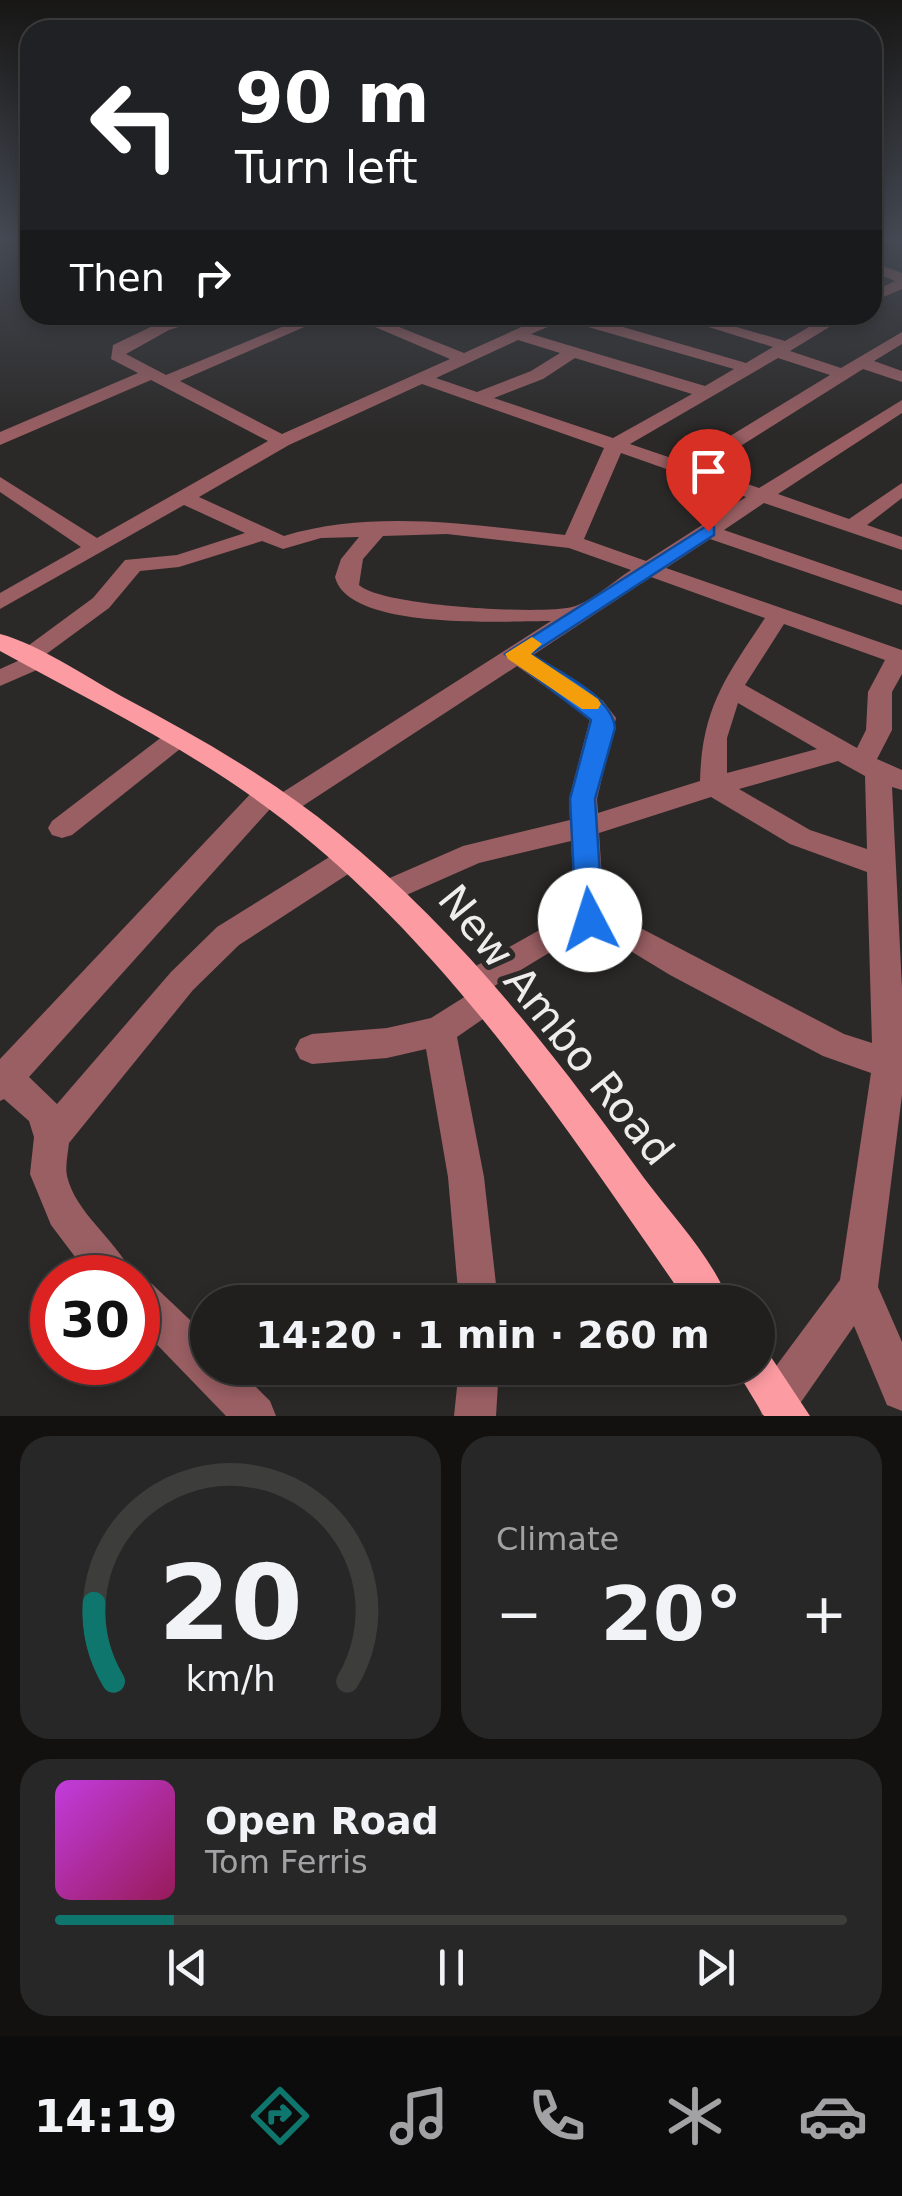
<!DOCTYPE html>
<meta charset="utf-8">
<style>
:root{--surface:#201f1e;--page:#282727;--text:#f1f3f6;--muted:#a2a2a4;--line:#3d3d3c;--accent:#0f766e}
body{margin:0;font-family:"DejaVu Sans",sans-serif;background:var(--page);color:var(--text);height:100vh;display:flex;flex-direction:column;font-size:38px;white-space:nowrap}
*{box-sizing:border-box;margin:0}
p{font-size:32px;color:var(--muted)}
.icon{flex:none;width:55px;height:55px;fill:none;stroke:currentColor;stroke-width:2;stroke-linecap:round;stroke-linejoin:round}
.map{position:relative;height:1416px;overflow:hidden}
.drawer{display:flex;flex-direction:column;gap:20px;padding:20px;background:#121110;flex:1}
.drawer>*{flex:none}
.top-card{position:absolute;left:20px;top:20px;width:862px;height:305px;border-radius:30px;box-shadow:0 5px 15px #0003,0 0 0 2px var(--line);background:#202124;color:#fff;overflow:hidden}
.speed{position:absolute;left:30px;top:1255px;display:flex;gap:20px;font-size:50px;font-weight:700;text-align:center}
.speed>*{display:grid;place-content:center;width:130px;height:130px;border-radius:50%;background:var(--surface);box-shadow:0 5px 15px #0003,0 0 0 2px var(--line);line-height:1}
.speed .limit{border:15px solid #d22;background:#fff;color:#111}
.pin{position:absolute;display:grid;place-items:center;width:85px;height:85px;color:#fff;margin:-102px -42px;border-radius:50% 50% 50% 0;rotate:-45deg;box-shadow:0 0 10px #0007}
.pin .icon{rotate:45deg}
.me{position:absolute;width:110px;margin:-55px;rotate:355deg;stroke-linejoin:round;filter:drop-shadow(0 0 8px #0008)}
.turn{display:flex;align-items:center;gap:35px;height:210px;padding:0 50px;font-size:45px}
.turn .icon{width:130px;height:130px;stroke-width:2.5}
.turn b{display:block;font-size:70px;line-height:85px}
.then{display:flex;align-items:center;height:95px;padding:0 50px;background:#0003;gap:20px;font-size:38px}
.big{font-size:75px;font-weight:700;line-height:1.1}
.drawer .widget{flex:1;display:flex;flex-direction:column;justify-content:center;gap:15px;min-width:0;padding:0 35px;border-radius:30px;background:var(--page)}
.drawer .dial{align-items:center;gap:0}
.dial svg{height:260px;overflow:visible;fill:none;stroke:var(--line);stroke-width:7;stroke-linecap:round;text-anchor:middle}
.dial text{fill:var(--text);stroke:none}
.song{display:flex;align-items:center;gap:30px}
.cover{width:120px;height:120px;border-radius:15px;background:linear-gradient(135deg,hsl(290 70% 55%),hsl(330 70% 35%))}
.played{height:10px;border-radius:5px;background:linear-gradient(90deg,var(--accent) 15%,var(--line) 15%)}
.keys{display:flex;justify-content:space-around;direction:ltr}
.heat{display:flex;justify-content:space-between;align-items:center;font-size:55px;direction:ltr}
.drawer .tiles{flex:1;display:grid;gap:20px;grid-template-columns:1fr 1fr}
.widget:last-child{grid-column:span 2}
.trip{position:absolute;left:190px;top:1285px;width:585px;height:100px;border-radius:50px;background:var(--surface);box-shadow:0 5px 15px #0003,0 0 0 2px var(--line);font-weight:700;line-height:100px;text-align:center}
.tab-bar{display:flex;height:160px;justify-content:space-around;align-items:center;background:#0d0c0c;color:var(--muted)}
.tab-bar .icon{width:70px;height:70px}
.tab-bar .selected{color:var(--accent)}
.tab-bar b{font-size:45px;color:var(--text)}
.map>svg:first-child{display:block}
</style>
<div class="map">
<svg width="902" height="1416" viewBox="0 0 902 1416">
<rect width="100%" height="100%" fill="#2b2928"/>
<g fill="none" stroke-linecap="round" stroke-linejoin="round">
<g fill="#9a5f63" fill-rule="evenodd">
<polygon points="877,238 898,238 872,248 872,239"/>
<polygon points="872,262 902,273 902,289 872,302 872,292 895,281 872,271"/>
<path d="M 191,315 L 217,315 L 169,330 L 126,354 L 166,375 L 311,315 L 332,315 L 180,381 L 282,434 L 450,359 L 347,315 L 369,315 L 464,353 L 548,315 L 582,315 L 746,363 L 773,347 L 670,315 L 695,315 L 785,341 L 809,327 L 775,315 L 800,315 L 820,321 L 830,315 L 849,315 L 790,351 L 841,368 L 902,332 L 902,344 L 874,361 L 902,371 L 902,382 L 863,369 L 704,469 L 759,488 L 902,400 L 902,413 L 778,494 L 849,519 L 902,483 L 902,498 L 867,525 L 902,537 L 902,550 L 764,503 L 724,530 L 902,591 L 902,605 L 710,539 L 666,568 L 902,650 L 902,674 L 892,692 L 892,730 L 877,759 L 902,770 L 902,790 L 892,787 L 902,988 L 902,1095 L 878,1287 L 902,1342 L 902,1411 L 887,1405 L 854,1326 L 792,1415 L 762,1415 L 756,1400 L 762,1385 L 840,1280 L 871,1073 L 823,1056 L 670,975 L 601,933 L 580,934 L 491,988 L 501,1000 L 496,1010 L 457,1037 L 484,1177 L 498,1302 L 459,1302 L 448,1177 L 426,1049 L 387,1058 L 312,1064 L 300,1059 L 295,1049 L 300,1039 L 312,1034 L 387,1028 L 431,1018 L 466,996 L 455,984 L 460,975 L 575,910 L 571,841 L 479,863 L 386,904 L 376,900 L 371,892 L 376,884 L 463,846 L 570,820 L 569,799 L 590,719 L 517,666 L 292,813 L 282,816 L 270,809 L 29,1077 L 57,1104 L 171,972 L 217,927 L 339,851 L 349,848 L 359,851 L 363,859 L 359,867 L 239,945 L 193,990 L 69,1143 C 68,1153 65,1166 67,1176 C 76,1215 119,1241 134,1278 L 91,1278 L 51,1225 L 30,1174 L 34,1137 L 29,1121 L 4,1099 L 0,1101 L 0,1059 L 257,787 L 277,787 L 280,794 L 551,621 C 506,621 348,631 335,577 L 341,559 L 359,537 L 321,538 L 283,549 L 262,541 L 179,567 L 140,571 L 109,608 L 45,655 L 50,661 L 46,666 L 0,686 L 0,669 L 20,660 L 21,651 L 93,598 L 125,560 L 177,555 L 245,533 L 184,505 L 0,609 L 0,593 L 81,547 L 0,492 L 0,477 L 97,538 L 268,441 L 151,380 L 0,445 L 0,432 L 138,373 L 111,359 L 113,345 L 157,324 ZM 564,320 L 734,369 L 705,386 L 531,334 ZM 518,340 L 560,353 L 531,371 L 477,392 L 436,378 ZM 575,358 L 692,394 L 613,438 L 494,398 L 543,379 ZM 778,358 L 830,375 L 686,463 L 630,444 ZM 422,384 L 604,448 L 565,535 C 474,525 373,509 284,536 L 199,497 L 289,445 ZM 621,453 L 746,497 L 646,561 L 584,539 ZM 447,534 L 569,548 L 631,570 C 614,581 591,602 572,607 C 540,615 381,606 359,585 L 363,559 L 383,536 ZM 651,577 L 765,618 C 726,677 702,707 700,781 L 598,813 L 597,799 L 616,718 L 603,701 L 533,655 ZM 784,624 L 885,660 L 868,692 L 866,730 L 857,748 L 745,685 ZM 738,703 L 817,749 L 727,773 L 727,738 ZM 838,761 L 865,776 L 867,849 L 810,830 L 739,789 ZM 711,797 L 790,844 L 867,872 L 872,1043 L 844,1034 L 604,909 L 599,833 Z"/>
<polygon points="176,730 185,733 189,739 185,745 72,835 62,838 52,835 48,828 52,821 167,733"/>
<polygon points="138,1278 152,1284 208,1337 208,1368 237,1368 270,1401 276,1416 226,1416 138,1325"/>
<polygon points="459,1368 499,1368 496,1416 454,1416"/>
</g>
<g fill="#fc9ba2" fill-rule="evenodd">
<path d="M 0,634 C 38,644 85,676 121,696 C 197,736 272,779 338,833 C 458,930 555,1054 644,1178 C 671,1214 715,1261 729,1302 L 687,1302 C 568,1130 452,952 286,822 C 198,753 97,704 0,651 Z"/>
<polygon points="758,1349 769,1354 810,1416 764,1416 735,1368 758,1368"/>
</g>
</g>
<linearGradient id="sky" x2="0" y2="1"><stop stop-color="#181716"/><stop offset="0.55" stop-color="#444953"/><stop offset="1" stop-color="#444953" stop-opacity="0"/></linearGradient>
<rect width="902" height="436" fill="url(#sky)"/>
<path fill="#1a73e8" stroke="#114b97" stroke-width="2.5" d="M 708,525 L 714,527 L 714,535 L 531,654 C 556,671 612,695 615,728 L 595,799 L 603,920 L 599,927 L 590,931 L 580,927 L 576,920 L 570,799 L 591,720 L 505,654 Z"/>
<polygon fill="#f59e0b" points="532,637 542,644 531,654 598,699 601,704 598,709 582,709 508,659 505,654"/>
<g text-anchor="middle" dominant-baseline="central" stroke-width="10" stroke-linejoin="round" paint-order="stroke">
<g font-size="42" fill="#eeecec" stroke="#2b2928">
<text transform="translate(556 1025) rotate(51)">New Ambo Road</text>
</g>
</g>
</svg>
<div class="speed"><div class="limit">30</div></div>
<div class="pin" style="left:708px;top:531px;background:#d93025"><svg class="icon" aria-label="arrive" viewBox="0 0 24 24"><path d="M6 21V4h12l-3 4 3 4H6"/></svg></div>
<svg class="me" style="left:590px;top:920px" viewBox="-20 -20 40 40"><circle r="19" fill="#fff"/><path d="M0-13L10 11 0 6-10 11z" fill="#1a73e8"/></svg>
<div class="trip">14:20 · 1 min · 260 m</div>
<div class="top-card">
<div class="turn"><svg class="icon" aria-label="left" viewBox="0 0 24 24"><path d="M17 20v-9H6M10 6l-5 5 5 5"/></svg><div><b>90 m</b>Turn left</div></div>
<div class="then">Then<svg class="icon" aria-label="right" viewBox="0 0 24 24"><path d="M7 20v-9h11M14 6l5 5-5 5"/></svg></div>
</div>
</div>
<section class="drawer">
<div class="tiles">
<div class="widget dial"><svg viewBox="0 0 100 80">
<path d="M14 69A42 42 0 1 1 86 69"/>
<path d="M14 69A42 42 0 0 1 8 45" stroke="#0f766e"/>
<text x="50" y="56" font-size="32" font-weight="700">20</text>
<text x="50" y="72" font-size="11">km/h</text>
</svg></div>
<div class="widget"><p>Climate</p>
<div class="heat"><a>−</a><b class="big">20°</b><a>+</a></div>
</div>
<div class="widget">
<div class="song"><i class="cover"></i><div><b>Open Road</b><p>Tom Ferris</p></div></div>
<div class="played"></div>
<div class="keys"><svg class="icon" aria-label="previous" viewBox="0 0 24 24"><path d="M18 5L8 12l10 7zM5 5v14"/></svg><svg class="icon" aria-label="pause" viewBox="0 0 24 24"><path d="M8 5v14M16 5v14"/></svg><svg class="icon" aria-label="next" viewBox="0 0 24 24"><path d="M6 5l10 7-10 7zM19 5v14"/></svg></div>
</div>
</div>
</section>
<nav class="tab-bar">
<b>14:19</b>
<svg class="icon selected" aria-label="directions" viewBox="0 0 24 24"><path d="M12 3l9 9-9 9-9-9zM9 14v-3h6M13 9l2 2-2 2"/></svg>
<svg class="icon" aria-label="music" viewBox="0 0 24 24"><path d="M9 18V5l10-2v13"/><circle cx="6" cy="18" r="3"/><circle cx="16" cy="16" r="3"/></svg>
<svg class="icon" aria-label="phone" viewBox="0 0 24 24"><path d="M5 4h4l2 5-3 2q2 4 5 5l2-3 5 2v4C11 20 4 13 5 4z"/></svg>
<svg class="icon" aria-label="climate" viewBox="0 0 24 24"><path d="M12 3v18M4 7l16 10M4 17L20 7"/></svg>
<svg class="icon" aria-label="car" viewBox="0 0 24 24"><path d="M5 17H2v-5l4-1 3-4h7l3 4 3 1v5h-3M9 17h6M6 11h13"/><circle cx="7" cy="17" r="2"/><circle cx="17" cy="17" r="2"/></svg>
</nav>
